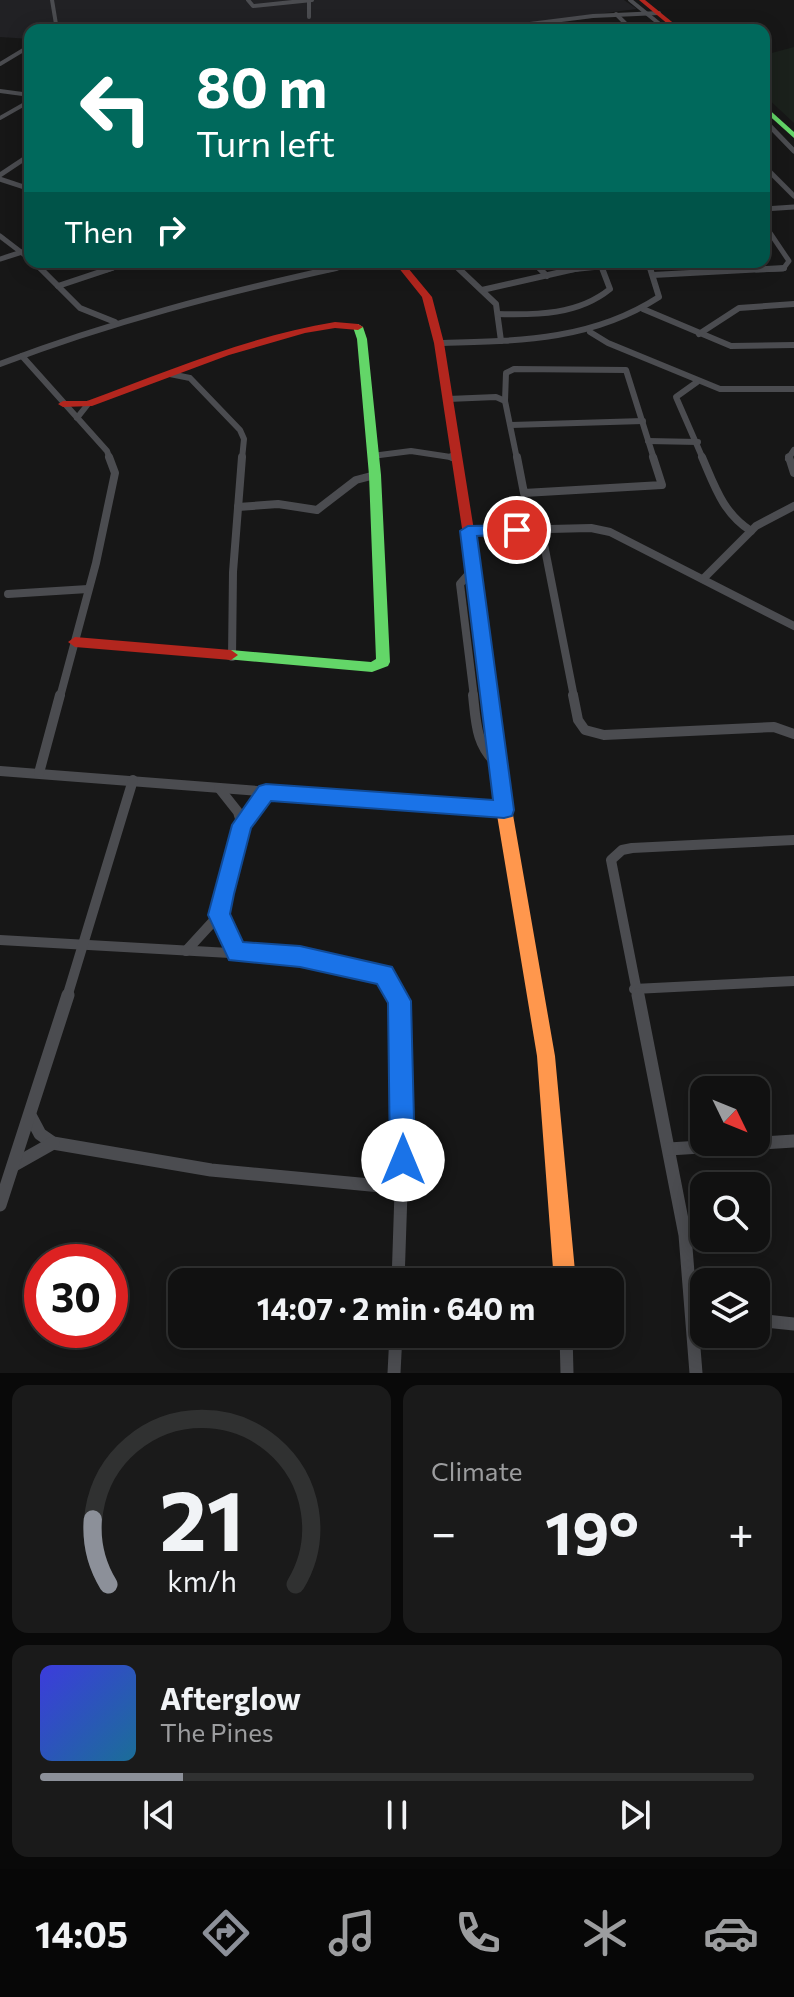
<!DOCTYPE html>
<meta charset="utf-8">
<style>
:root{--surface:#111;--page:#1a1a1a;--text:#f1f3f6;--muted:#9c9d9f;--line:#303131;--accent:#8c9099}
body{margin:0;font-family:Commissioner,sans-serif;background:var(--page);color:var(--text);height:100vh;display:flex;flex-direction:column;font-size:30px;white-space:nowrap}
*{box-sizing:border-box;margin:0}
p{font-size:26px;color:var(--muted)}
.icon{flex:none;width:44px;height:44px;fill:none;stroke:currentColor;stroke-width:2;stroke-linecap:round;stroke-linejoin:round}
.map{position:relative;height:1373px;overflow:hidden}
.panel{display:flex;flex-direction:column;gap:12px;padding:12px;background:#090909;flex:1}
.panel>*{flex:none}
.banner{position:absolute;left:24px;top:24px;width:746px;height:244px;border-radius:16px;box-shadow:0 4px 20px #0003,0 0 0 2px var(--line);background:#00695c;color:#fff;overflow:hidden}
.needle{width:52px;rotate:133deg}
.fabs{position:absolute;left:690px;top:1076px;display:grid;gap:16px}
.fabs a{display:grid;place-items:center;width:80px;height:80px;border-radius:16px;background:var(--surface);box-shadow:0 4px 20px #0003,0 0 0 2px var(--line);font-size:40px}
.speed{position:absolute;left:24px;top:1244px;display:flex;gap:16px;font-size:40px;font-weight:700;text-align:center}
.speed>*{display:grid;place-content:center;width:104px;height:104px;border-radius:50%;background:var(--surface);box-shadow:0 4px 20px #0003,0 0 0 2px var(--line);line-height:1}
.speed .limit{border:12px solid #d22;background:#fff;color:#111}
.pin{position:absolute;display:grid;place-items:center;width:68px;height:68px;color:#fff;margin:-34px;border:4px solid #fff;border-radius:50%;box-shadow:0 2px 8px #0007}
.me{position:absolute;width:88px;margin:-44px;rotate:0deg;stroke-linejoin:round;filter:drop-shadow(0 0 6px #0008)}
.turn{display:flex;align-items:center;gap:28px;height:168px;padding:0 40px;font-size:36px}
.turn .icon{width:104px;height:104px;stroke-width:2.5}
.turn b{display:block;font-size:56px;line-height:68px}
.then{display:flex;align-items:center;height:76px;padding:0 40px;background:#0003;gap:16px;font-size:30px}
.big{font-size:60px;font-weight:700;line-height:1.1}
.panel .tile{flex:1;display:flex;flex-direction:column;justify-content:center;gap:12px;min-width:0;padding:0 28px;border-radius:16px;background:var(--page)}
.panel .dial{align-items:center;gap:0}
.dial svg{height:208px;overflow:visible;fill:none;stroke:var(--line);stroke-width:7;stroke-linecap:round;text-anchor:middle}
.dial text{fill:var(--text);stroke:none}
.song{display:flex;align-items:center;gap:24px}
.cover{width:96px;height:96px;border-radius:12px;background:linear-gradient(135deg,hsl(240 70% 55%),hsl(200 70% 35%))}
.played{height:8px;border-radius:4px;background:linear-gradient(90deg,var(--accent) 20%,var(--line) 20%)}
.keys{display:flex;justify-content:space-around;direction:ltr}
.heat{display:flex;justify-content:space-between;align-items:center;font-size:44px;direction:ltr}
.panel .tiles{flex:1;display:grid;gap:12px;grid-template-columns:1fr 1fr}
.tile:last-child{grid-column:span 2}
.trip{position:absolute;left:168px;top:1268px;width:456px;height:80px;border-radius:16px;background:var(--surface);box-shadow:0 4px 20px #0003,0 0 0 2px var(--line);font-weight:700;line-height:80px;text-align:center}
.dock{display:flex;height:128px;justify-content:space-around;align-items:center;background:#070707;color:var(--muted)}
.dock .icon{width:56px;height:56px}
.dock .current{color:var(--accent)}
.dock b{font-size:36px;color:var(--text)}
.map>svg:first-child{display:block}
</style>
<div class="map">
<svg width="794" height="1373" viewBox="0 0 794 1373">
<rect width="100%" height="100%" fill="#171717"/>
<polygon fill="#212124" points="0,0 624,0 637,9 469,30 30,30 30,39 0,37"/>
<polygon fill="#1b211c" points="794,47 794,123 764,95 764,55"/>
<g fill="none" stroke-linecap="round" stroke-linejoin="round">
<g stroke="#4b4c50" stroke-width="4">
<polyline points="52,0 57,30"/>
<polyline points="248,0 253,6 312,0"/>
<polyline points="309,0 309,17"/>
<polyline points="630,0 667,30"/>
<polyline points="616,14 632,30"/>
<polyline points="482,30 593,16 659,13"/>
<polyline points="0,64 30,46"/>
<polyline points="0,91 30,95"/>
<polyline points="0,118 30,101"/>
</g>
<g stroke="#4b4c50" stroke-width="5">
<polyline points="764,120 794,151"/>
<polyline points="764,166 794,196"/>
<polyline points="0,175 30,155"/>
<polyline points="0,179 30,189"/>
<polyline points="764,209 794,207"/>
<polyline points="0,236 30,259"/>
<polyline points="0,259 22,252"/>
<polyline points="33,262 42,270"/>
<polyline points="451,262 460,270"/>
<polyline points="533,262 541,270"/>
<polyline points="648,262 651,270"/>
<polyline points="600,265 603,270"/>
<polyline points="106,270 131,262"/>
<polyline points="327,270 366,262"/>
<polyline points="570,270 647,262"/>
<polyline points="756,270 783,269 789,261 764,224"/>
</g>
<g stroke="#4b4c50" stroke-width="6">
<polyline points="40,268 80,308 115,322"/>
<polyline points="458,268 496,304 501,341"/>
<polyline points="539,268 547,276"/>
<polyline points="653,275 784,268"/>
<polyline points="58,286 112,268"/>
<polyline points="482,290 579,268"/>
<polyline points="643,309 731,346 794,345"/>
<path d="M 498,314 C 537,315 578,315 610,289 L 602,268"/>
<polyline points="590,332 608,343 720,389 794,389"/>
<polyline points="699,334 739,308 794,304"/>
<path d="M 439,343 C 518,341 591,341 659,297 L 650,268"/>
<polyline points="22,356 107,451 110,459"/>
<path d="M 0,364 C 110,322 222,293 336,268"/>
<polyline points="170,374 190,378 240,430 244,439 242,459"/>
<polyline points="697,382 676,397 703,459"/>
<polyline points="448,399 496,397 505,401"/>
<polyline points="505,401 517,459"/>
<polyline points="505,401 506,373 514,369 626,370 654,459"/>
<polyline points="77,418 88,404"/>
<polyline points="511,425 643,421"/>
<polyline points="648,441 698,442"/>
<polyline points="372,456 411,451 457,458"/>
<polyline points="788,459 794,450"/>
</g>
<g stroke="#4b4c50" stroke-width="8">
<polyline points="452,457 457,458"/>
<polyline points="517,457 524,493 662,485 653,457"/>
<path d="M 702,457 C 715,487 723,513 751,531"/>
<polyline points="789,457 794,473"/>
<polyline points="238,507 278,504 317,510 356,480 375,475"/>
<polyline points="541,529 574,697"/>
<polyline points="468,531 591,528 610,532 794,626"/>
<polyline points="703,579 756,526 794,506"/>
<polyline points="8,594 88,589"/>
<polyline points="232,657 233,572 242,457"/>
<polyline points="60,697 96,563 115,473 109,457"/>
<polyline points="474,697 460,584 474,568"/>
</g>
<g stroke="#4b4c50" stroke-width="10">
<path d="M 473,695 C 476,723 476,746 498,765"/>
<polyline points="573,695 578,720 585,730 604,735 774,727 794,734"/>
<polyline points="0,771 504,810"/>
<polyline points="39,773 60,695"/>
<polyline points="219,788 238,812 242,825"/>
<polyline points="0,940 300,957 384,974 397,997"/>
<polyline points="186,951 219,915"/>
<path d="M 237,952 C 200,900 233,838 266,792"/>
<polyline points="634,989 794,981"/>
<polyline points="67,997 133,780"/>
<polyline points="638,997 611,860 622,850 632,848 794,840"/>
</g>
<g stroke="#4b4c50" stroke-width="13">
<polyline points="396,995 399,1001 403,1132 398,1282"/>
<polyline points="638,995 685,1235 696,1373"/>
<polyline points="31,1117 40,1134 53,1143 211,1170 402,1188"/>
<polyline points="669,1149 794,1141"/>
<polyline points="14,1165 53,1143"/>
<polyline points="0,1205 68,995"/>
<polyline points="756,1320 794,1324"/>
<polyline points="566,1334 567,1373"/>
<polyline points="394,1373 396,1334"/>
</g>
<g fill="#63d668" fill-rule="evenodd">
<polygon points="764,105 794,132 794,138 764,111"/>
<polygon points="358,324 363,327 367,339 381,475 390,662 388,666 372,672 226,659 224,655 231,650 371,662 376,659 369,475 357,339 353,327"/>
</g>
<polygon fill="#ff974d" fill-rule="evenodd" points="504,803 509,804 512,809 555,1056 576,1282 554,1282 537,1056 496,809 499,804"/>
<g fill="#b3261e" fill-rule="evenodd">
<polygon points="639,0 645,0 682,30 675,30"/>
<polygon points="394,262 403,262 432,297 444,343 480,568 512,809 509,814 504,815 499,814 496,809 468,568 434,343 422,297"/>
<path d="M 335,322 L 358,324 L 363,327 L 358,330 L 335,328 L 305,333 L 229,355 L 92,406 L 63,407 L 58,404 L 63,401 L 87,401 C 168,371 249,336 335,322 Z"/>
<polygon points="75,637 231,650 238,655 231,660 75,647 68,642"/>
</g>
</g>
<polygon fill="#1a73e8" stroke="#114b97" stroke-width="2" points="517,525 522,526 522,533 477,536 514,810 512,816 504,818 271,801 251,828 234,894 230,914 243,942 300,946 392,967 411,1001 415,1160 412,1169 403,1172 394,1169 390,1160 388,1003 377,984 300,967 229,960 208,915 232,825 259,786 266,784 493,800 460,531 468,526"/>
</svg>
<div class="fabs">
<a><svg class="needle" viewBox="-14 -14 28 28"><path d="M0-13l5 13h-10z" fill="#e53935"/><path d="M0 13l5-13h-10z" fill="#9c9d9f"/></svg></a>
<a><svg class="icon" aria-label="search" viewBox="0 0 24 24"><circle cx="10" cy="10" r="6"/><path d="M15 15l6 6"/></svg></a>
<a><svg class="icon" aria-label="layers" viewBox="0 0 24 24"><path d="M12 4l9 5-9 5-9-5zM3 14l9 5 9-5"/></svg></a>
</div>
<div class="speed"><div class="limit">30</div></div>
<div class="pin" style="left:517px;top:530px;background:#d93025"><svg class="icon" aria-label="arrive" viewBox="0 0 24 24"><path d="M6 21V4h12l-3 4 3 4H6"/></svg></div>
<svg class="me" style="left:403px;top:1160px" viewBox="-20 -20 40 40"><circle r="19" fill="#fff"/><path d="M0-13L10 11 0 6-10 11z" fill="#1a73e8"/></svg>
<div class="trip">14:07 · 2 min · 640 m</div>
<div class="banner">
<div class="turn"><svg class="icon" aria-label="left" viewBox="0 0 24 24"><path d="M17 20v-9H6M10 6l-5 5 5 5"/></svg><div><b>80 m</b>Turn left</div></div>
<div class="then">Then<svg class="icon" aria-label="right" viewBox="0 0 24 24"><path d="M7 20v-9h11M14 6l5 5-5 5"/></svg></div>
</div>
</div>
<section class="panel">
<div class="tiles">
<div class="tile dial"><svg viewBox="0 0 100 80">
<path d="M14 69A42 42 0 1 1 86 69"/>
<path d="M14 69A42 42 0 0 1 8 44" stroke="#8c9099"/>
<text x="50" y="56" font-size="32" font-weight="700">21</text>
<text x="50" y="72" font-size="11">km/h</text>
</svg></div>
<div class="tile"><p>Climate</p>
<div class="heat"><a>−</a><b class="big">19°</b><a>+</a></div>
</div>
<div class="tile">
<div class="song"><i class="cover"></i><div><b>Afterglow</b><p>The Pines</p></div></div>
<div class="played"></div>
<div class="keys"><svg class="icon" aria-label="previous" viewBox="0 0 24 24"><path d="M18 5L8 12l10 7zM5 5v14"/></svg><svg class="icon" aria-label="pause" viewBox="0 0 24 24"><path d="M8 5v14M16 5v14"/></svg><svg class="icon" aria-label="next" viewBox="0 0 24 24"><path d="M6 5l10 7-10 7zM19 5v14"/></svg></div>
</div>
</div>
</section>
<nav class="dock">
<b>14:05</b>
<svg class="icon current" aria-label="directions" viewBox="0 0 24 24"><path d="M12 3l9 9-9 9-9-9zM9 14v-3h6M13 9l2 2-2 2"/></svg>
<svg class="icon" aria-label="music" viewBox="0 0 24 24"><path d="M9 18V5l10-2v13"/><circle cx="6" cy="18" r="3"/><circle cx="16" cy="16" r="3"/></svg>
<svg class="icon" aria-label="phone" viewBox="0 0 24 24"><path d="M5 4h4l2 5-3 2q2 4 5 5l2-3 5 2v4C11 20 4 13 5 4z"/></svg>
<svg class="icon" aria-label="climate" viewBox="0 0 24 24"><path d="M12 3v18M4 7l16 10M4 17L20 7"/></svg>
<svg class="icon" aria-label="car" viewBox="0 0 24 24"><path d="M5 17H2v-5l4-1 3-4h7l3 4 3 1v5h-3M9 17h6M6 11h13"/><circle cx="7" cy="17" r="2"/><circle cx="17" cy="17" r="2"/></svg>
</nav>
